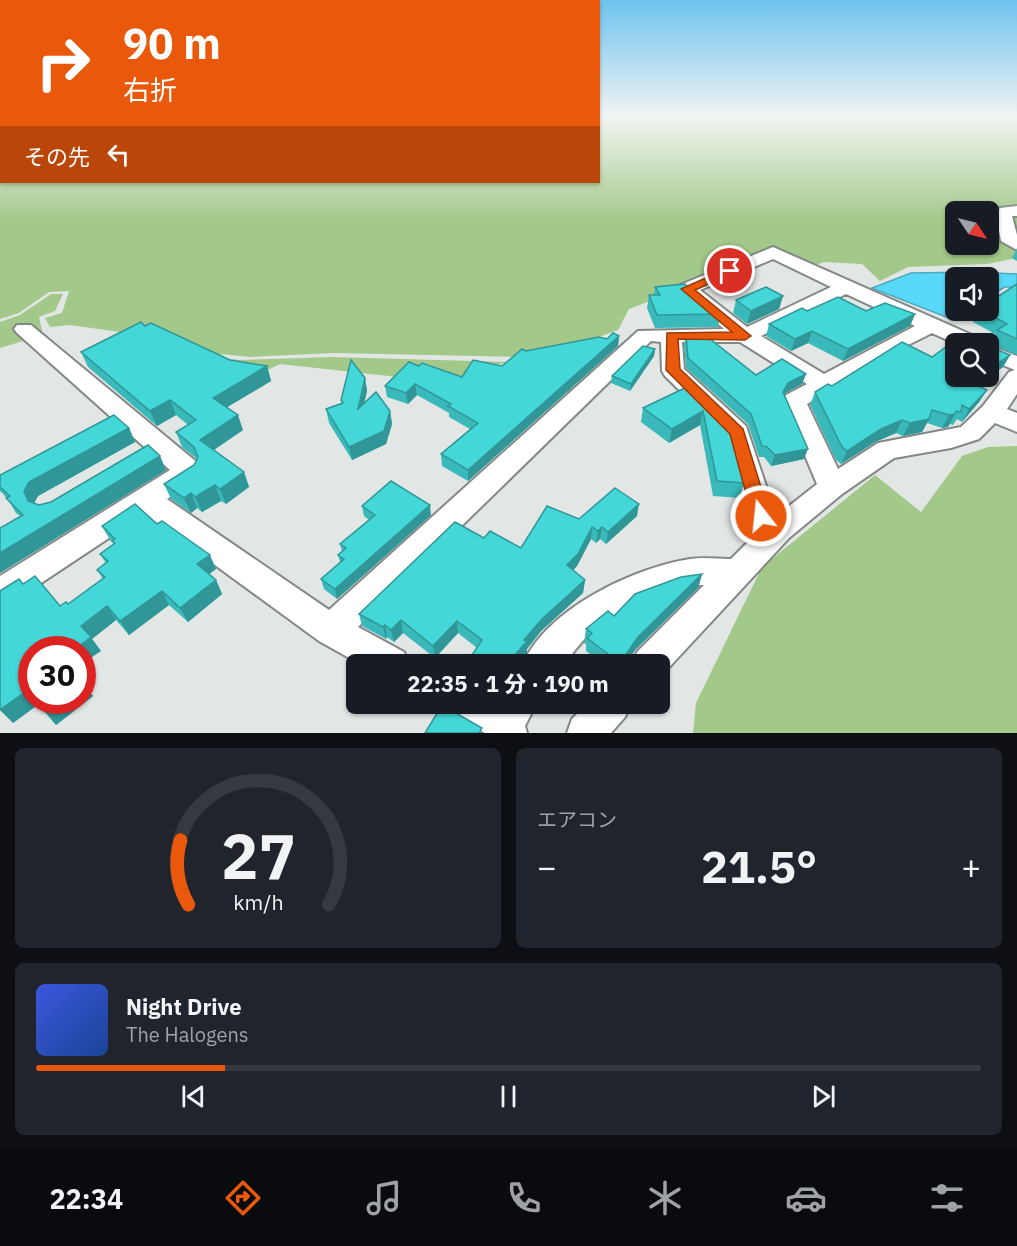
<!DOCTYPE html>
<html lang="ja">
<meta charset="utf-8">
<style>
:root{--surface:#171b24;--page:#20242c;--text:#f1f3f6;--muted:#9ea1a6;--line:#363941;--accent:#ea580c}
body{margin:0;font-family:"IBM Plex Sans","Noto Sans JP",sans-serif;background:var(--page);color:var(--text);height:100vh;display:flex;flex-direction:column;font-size:22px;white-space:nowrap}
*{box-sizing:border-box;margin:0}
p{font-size:20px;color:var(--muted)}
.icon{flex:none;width:33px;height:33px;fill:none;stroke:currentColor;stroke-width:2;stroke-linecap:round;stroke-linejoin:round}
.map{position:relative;height:733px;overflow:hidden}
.details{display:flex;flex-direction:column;gap:15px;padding:15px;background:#0d0f14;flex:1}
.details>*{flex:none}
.guide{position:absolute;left:0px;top:0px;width:600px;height:183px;box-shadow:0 2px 4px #0004;background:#ea580c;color:#fff;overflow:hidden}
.needle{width:39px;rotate:125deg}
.buttons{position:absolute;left:945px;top:201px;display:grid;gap:12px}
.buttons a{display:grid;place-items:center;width:54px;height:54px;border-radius:9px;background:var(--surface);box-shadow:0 2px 4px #0004;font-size:30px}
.speed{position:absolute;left:18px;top:636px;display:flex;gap:12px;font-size:30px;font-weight:700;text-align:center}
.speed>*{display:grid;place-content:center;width:78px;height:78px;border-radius:50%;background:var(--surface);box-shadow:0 2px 4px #0004;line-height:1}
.speed .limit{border:9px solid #d22;background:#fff;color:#111}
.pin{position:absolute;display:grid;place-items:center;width:51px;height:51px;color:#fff;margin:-26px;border:3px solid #fff;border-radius:50%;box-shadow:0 2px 6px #0007}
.me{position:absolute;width:66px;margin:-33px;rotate:344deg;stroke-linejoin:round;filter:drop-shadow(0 0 4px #0008)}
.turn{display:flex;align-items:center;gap:21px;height:126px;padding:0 24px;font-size:27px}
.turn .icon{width:78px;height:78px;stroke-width:2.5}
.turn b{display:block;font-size:42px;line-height:51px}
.then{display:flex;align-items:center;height:57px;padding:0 24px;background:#0003;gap:12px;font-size:22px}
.big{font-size:45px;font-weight:800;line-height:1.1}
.details .tile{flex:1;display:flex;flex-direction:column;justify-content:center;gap:9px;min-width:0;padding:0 21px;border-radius:9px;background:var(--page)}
.details .dial{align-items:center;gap:0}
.dial svg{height:156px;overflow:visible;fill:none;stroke:var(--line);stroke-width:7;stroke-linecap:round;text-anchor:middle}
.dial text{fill:var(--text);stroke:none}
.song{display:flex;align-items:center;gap:18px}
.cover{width:72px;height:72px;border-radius:9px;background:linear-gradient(135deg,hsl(230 70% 55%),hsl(220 70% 35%))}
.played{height:6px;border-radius:3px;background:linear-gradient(90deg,var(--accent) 20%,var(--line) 20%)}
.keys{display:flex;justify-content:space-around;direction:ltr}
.heat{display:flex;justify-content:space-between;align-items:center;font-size:33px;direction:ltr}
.details .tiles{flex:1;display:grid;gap:15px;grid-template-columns:1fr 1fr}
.tile:last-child{grid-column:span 2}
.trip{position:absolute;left:346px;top:654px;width:324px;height:60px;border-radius:9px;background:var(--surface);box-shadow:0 2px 4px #0004;font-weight:800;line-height:60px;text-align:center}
.dock{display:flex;height:96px;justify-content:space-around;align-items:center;background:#090b0e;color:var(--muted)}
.dock .icon{width:42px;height:42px}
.dock .active{color:var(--accent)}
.dock b{font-size:27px;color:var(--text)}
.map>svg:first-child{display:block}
</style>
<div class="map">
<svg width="1017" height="733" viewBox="0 0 1017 733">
<rect width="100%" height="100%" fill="#e2e7e5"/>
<g fill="#a3c98a" fill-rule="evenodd">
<path d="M 0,118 L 2,182 L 598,182 L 599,118 L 1017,118 L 1017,258 L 987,264 L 908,267 L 880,281 L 862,264 L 824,262 L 810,267 L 777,252 L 629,309 L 618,330 L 563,350 L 524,357 L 334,353 L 250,357 L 179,350 L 141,335 L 70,325 L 50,327 L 45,318 L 62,313 L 69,291 L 49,292 L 19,313 L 0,319 ZM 956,212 L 988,212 L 988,244 L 956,244 Z"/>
<polygon points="51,294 63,294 55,311 39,317 43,335 0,348 0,322 20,315"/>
<polygon points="186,355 240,360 332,357 514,362 493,365 452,383 280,364 249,379"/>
<polygon points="1017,446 1017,733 693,733 696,703 762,567 875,475 921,512 962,456 988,447"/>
</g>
<polygon fill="#58d9f9" stroke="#4ea9bf" stroke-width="1.5" points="971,272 1017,274 1017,287 1005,287 989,296 988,278 956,278 956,310 964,311 951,319 872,288 911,273"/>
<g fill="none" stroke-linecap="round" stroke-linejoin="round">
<g stroke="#838786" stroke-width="4">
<g id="street">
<polygon points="1017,206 1017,216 1012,216 1017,235 1017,250 1001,241 996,215 1000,208"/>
<path d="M 773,247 L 981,339 L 983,344 L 956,344 L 932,333 L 910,344 L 807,404 L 838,469 L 878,443 L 961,427 L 983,406 L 1009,372 L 1015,370 L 988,359 L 988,345 L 1017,356 L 1017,394 L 1007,409 L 1017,413 L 1017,432 L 995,423 L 979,439 L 951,448 L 894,458 L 842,494 L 789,538 L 661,676 L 660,664 L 632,664 L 637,652 L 704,585 C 666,585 624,607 594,630 C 583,639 573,653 564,664 L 523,664 C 547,609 633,568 690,559 C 703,557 718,559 731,559 L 759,531 L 747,516 L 725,435 L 665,376 L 662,371 L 661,342 L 651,341 L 358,627 L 404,652 L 409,664 L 360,664 L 319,641 L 145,514 L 11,603 L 0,607 L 0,576 L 170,470 L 17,333 L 14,329 L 17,325 L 31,325 L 199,464 L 202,471 L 199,478 L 167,499 L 329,610 L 638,331 L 724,329 L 677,289 L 680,285 ZM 773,259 L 831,287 L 747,327 L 700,290 ZM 846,294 L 915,326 L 824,374 L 761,336 ZM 682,342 L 740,342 L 807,384 L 786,395 L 782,401 L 817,484 L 779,514 L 774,510 L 746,426 L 684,369 Z"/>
<polygon points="448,704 536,704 525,726 527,733 485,733 454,717"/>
<polygon points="587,704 631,704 625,717 611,733 567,733 572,719"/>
</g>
</g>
<use href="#street" fill="#fff" fill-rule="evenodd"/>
</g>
<g fill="#3ab9ba">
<polygon points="1017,248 1017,261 1012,258"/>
<polygon points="1017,284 1017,355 993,345 993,348 1010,355 1003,367 977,385 987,390 979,402 962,422 957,419 953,425 950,424 948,427 942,428 927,423 922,432 903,436 896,433 875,442 841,464 836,460 810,405 815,392 832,386 956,376 993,338 995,334 973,322 979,310 988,310"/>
<polygon points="655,287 710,311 721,314 718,327 655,328 647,308 649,295 654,295"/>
<polygon points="783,296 779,309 747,324 733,313 736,300"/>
<polygon points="807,311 866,311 915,314 910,326 843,361 808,343 791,351 766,336 769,324"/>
<polygon points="145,326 230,360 267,366 271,381 227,407 243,430 214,450 244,472 249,487 226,504 221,501 202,512 197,508 191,513 171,499 164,484 194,465 197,459 182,447 176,432 188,425 176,415 157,426 88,367 81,352"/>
<polygon points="686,335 756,375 806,374 802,384 784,394 804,459 771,466 764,457 759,457 748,424 686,368 684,344"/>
<polygon points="619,336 618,346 468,481 442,466 441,454 470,429 449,417 449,413 417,395 408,404 387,397 385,386 419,366 462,377 502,366 526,351 607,339"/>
<polygon points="655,349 654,356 630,391 611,383 612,376"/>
<polygon points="365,378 367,391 364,403 390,411 392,424 386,444 352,460 329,423 326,409 342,404 341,400"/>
<polygon points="689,386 744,483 740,498 713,496 700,425 669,443 641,422 643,408"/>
<polygon points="129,428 135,442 38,496 34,503 39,505 166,470 0,573 0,528 20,516 16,513 7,498 0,491 0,475"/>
<polygon points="362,506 431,515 337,599 324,589 321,579 340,562 338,555 342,551 340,544 369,520 364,516"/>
<polygon points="637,516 606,544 600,539 596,543 591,539 577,566 573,570 585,580 583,593 541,631 527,649 527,653 477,648 458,633 435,658 403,633 394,642 387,637 386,639 362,626 359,614 484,538 521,548 579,519"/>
<polygon points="157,524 216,569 209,574 216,580 222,594 188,622 169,605 129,635 116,620 92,639 101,651 32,650 82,700 82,683 93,696 56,725 39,704 13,723 23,584 60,606 68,604 103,579 97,570 106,563 100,554 114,544 110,540 102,526"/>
<polygon points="702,574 698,588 635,650 626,664 603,664 586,651 586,644 584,643 586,629"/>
</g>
<g fill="#309697">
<polygon points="783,296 779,309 747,324 751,311"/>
<polygon points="915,314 910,326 843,361 848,349"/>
<polygon points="812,331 808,343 791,351 795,339"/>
<polygon points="619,336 618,346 468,481 468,470"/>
<polygon points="655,349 654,356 630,391 631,384"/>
<polygon points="1010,355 1003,367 963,395 970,382 978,376 988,376 988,370"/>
<polygon points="267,366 271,381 219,412 213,398"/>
<polygon points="806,374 802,384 785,393 780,402 783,392 788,383"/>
<polygon points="365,378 367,391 360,422 358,409"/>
<polygon points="415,384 417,395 408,404 406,393"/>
<polygon points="987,390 979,402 962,422 969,409"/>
<polygon points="170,400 176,415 157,426 150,411"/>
<polygon points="390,411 392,424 386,444 352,460 349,447"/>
<polygon points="703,411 700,425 669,443 672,429"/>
<polygon points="955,414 948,427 942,428 949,415"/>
<polygon points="238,415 243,430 206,455 200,440"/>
<polygon points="929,419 922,432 903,436 910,423"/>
<polygon points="902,420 896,433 875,442 841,464 847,451 881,429"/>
<polygon points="129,428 135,442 38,496 33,505 28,501 24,491 29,482"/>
<polygon points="808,449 804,459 771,466 775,455"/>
<polygon points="160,456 166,470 0,573 0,553"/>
<polygon points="244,472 249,487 226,504 220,489"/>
<polygon points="215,485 221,501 202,512 195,497"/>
<polygon points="191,493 197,508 191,513 184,498"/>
<polygon points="639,504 637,516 606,544 608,532"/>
<polygon points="430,505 431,515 337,599 335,589"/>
<polygon points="592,527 591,539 577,566 566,578 567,565"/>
<polygon points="602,527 600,539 596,543 598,531"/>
<polygon points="210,555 216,569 204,578 197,564"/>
<polygon points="702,574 698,588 635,650 626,664 620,664 638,637"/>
<polygon points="216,580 222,594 188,622 180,608"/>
<polygon points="585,580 583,593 541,631 527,649 527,653 517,664 507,664 524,640 542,619"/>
<polygon points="162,591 169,605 129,635 120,621"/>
<polygon points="107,606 116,620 92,639 101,651 82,664 82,650 74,650 81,626"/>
<polygon points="401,620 403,633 394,642 391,630"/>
<polygon points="457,621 458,633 435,658 433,646"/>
<polygon points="385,625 387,637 386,639 383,627"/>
<polygon points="82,683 93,696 56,725 45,712 59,700 82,700"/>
<polygon points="28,690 32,693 32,700 38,700 40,703 13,723 0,710"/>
</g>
<g fill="#44d7d8" stroke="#309697" stroke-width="1.5">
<polygon points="685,284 699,296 710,311 715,309 721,314 657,315 649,295 660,295 655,287"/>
<polygon points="1017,284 1017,339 997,330 1007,324 982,310 988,310 988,303"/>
<polygon points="766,287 783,296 751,311 736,300"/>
<polygon points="838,297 866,311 885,303 915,314 848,349 812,331 795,339 769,324 802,308 807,311"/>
<polygon points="141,322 145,326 151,323 230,360 267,366 213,398 238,415 200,440 244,472 220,489 215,485 195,497 191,493 184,498 164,484 194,465 198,457 194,447 176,432 196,420 170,400 150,411 81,352"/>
<polygon points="613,333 619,336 468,470 441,454 478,423 448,406 451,404 415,384 406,393 385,386 409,362 419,366 422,363 462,377 473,360 502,366 522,349 526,351 599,337 607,339"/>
<polygon points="992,333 993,348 1010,355 988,370 988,344 976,344"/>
<polygon points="686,335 705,335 756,375 782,359 806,374 788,383 783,392 808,449 775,455 767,447 762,446 751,414 688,358"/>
<polygon points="902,342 932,357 951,343 956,345 956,376 978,376 970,382 987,390 969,409 962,405 961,412 956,411 955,414 949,415 932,410 929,419 910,423 902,420 881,429 847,451 842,447 815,392 828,384 832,386"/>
<polygon points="643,346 655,349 631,384 612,376"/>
<polygon points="351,360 365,378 358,409 376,392 390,411 384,431 349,447 326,409 343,403 341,400"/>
<polygon points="689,386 727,422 744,483 717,481 703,411 672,429 643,408"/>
<polygon points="114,415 129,428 29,482 24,491 28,501 39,505 51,502 148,445 160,456 0,553 0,528 23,515 6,498 10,496 0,487 0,475"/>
<polygon points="391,481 430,505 335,589 321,579 344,559 338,555 346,548 340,544 375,515 362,506"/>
<polygon points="615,488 639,504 608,532 602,527 598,531 592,527 578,554 567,565 585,580 542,619 524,640 527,641 507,664 466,664 482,640 457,621 433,646 401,620 391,630 385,625 383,627 359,614 455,522 484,538 490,531 521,548 547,506 579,519"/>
<polygon points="135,504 157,524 162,521 165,523 210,555 197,564 216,580 180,608 162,591 120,621 107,606 81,626 91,637 74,650 32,650 32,694 28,690 0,710 0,591 19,579 23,584 35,576 60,606 66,602 68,604 105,577 97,570 108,561 100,554 115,543 112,541 115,539 102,526"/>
<polygon points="702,574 638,637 620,663 587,638 592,633 586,629 608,611 614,616 635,594 681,577"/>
<polygon points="36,700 59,700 45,712"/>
<polygon points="442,705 482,728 479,733 425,733"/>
</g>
<linearGradient id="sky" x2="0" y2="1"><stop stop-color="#6ec3ef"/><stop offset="0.53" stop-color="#f2f4f3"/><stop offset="1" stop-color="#f2f4f3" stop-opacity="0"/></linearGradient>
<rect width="1017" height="221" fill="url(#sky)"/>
<polygon fill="#ea580c" stroke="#983908" stroke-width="1.5" points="730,267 736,271 734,273 695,290 751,336 745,340 678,339 680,369 743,429 770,516 767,521 755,521 752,516 730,434 666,370 667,333 732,332 681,289"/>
</svg>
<div class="buttons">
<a><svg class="needle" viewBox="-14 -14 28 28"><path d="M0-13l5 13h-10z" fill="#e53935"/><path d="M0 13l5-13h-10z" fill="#9ea1a6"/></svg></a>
<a><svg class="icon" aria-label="sound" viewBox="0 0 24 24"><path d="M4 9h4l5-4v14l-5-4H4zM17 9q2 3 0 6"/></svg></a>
<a><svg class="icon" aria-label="search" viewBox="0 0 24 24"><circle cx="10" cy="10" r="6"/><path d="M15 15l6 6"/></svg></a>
</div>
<div class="speed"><div class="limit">30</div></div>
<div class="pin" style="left:730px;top:271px;background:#d93025"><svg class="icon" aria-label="arrive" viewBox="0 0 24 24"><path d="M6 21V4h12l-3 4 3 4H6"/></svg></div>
<svg class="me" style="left:761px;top:516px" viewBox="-20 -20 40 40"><circle r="17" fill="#ea580c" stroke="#fff" stroke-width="3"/><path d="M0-11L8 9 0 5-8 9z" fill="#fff"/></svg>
<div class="trip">22:35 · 1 分 · 190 m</div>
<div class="guide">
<div class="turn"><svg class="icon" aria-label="right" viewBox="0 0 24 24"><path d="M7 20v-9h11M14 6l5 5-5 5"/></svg><div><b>90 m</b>右折</div></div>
<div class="then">その先<svg class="icon" aria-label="left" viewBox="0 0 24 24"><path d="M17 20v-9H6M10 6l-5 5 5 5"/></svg></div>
</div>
</div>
<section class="details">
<div class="tiles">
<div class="tile dial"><svg viewBox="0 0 100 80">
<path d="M14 69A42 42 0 1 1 86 69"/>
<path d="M14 69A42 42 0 0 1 10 36" stroke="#ea580c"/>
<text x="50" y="56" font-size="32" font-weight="700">27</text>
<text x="50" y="72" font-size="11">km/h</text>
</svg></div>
<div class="tile"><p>エアコン</p>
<div class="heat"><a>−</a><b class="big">21.5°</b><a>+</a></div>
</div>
<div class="tile">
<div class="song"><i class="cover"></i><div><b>Night Drive</b><p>The Halogens</p></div></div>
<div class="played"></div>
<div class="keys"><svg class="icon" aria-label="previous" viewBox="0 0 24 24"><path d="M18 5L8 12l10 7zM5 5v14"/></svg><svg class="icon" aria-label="pause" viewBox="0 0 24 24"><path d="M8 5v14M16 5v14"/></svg><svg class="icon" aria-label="next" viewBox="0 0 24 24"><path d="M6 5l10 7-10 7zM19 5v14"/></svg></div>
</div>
</div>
</section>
<nav class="dock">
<b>22:34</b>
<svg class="icon active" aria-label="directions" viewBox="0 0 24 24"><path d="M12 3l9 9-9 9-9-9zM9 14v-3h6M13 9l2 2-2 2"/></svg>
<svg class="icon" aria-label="music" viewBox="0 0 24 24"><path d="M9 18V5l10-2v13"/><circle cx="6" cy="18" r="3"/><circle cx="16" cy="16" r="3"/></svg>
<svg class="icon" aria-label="phone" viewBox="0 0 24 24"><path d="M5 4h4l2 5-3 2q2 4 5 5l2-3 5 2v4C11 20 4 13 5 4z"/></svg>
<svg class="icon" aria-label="climate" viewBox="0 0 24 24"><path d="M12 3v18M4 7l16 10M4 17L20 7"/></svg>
<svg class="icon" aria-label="car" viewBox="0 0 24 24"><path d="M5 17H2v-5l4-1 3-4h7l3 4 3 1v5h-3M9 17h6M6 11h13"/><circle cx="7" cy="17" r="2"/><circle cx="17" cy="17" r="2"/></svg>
<svg class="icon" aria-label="filters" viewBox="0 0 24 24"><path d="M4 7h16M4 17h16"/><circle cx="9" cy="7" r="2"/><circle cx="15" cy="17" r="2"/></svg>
</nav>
